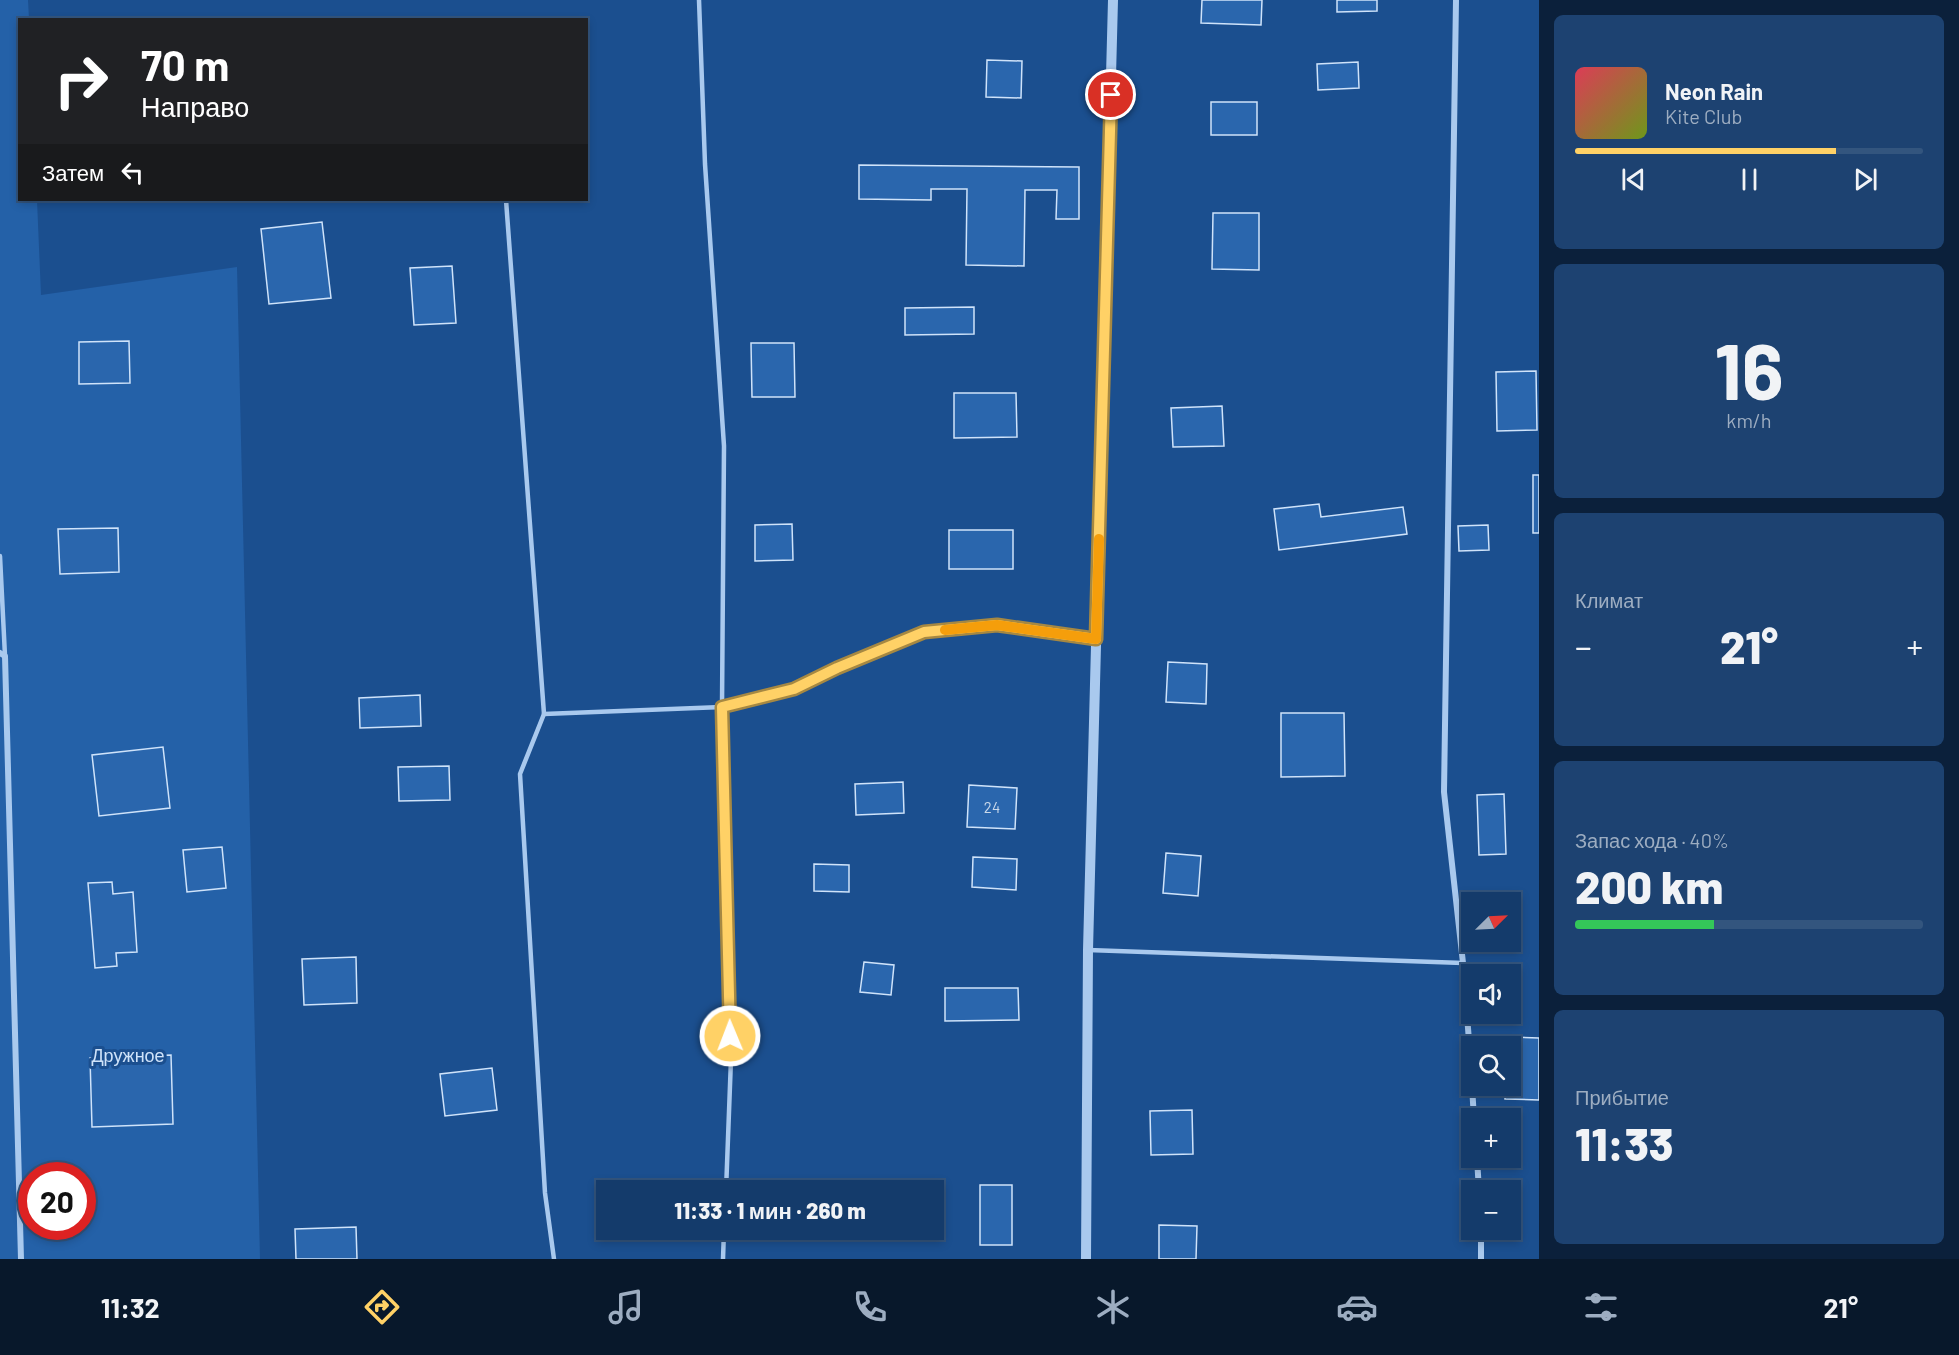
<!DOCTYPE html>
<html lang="ru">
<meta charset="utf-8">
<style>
:root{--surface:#143b6b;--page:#1d4271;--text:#f1f3f6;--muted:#9dadc1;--line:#33557e;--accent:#ffd166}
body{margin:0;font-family:Barlow,sans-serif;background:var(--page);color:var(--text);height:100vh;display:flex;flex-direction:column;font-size:22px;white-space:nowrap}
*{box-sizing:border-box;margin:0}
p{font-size:20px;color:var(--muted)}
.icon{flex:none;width:33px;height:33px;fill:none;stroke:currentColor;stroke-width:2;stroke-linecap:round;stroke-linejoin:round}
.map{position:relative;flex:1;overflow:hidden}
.sheet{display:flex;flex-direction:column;gap:15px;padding:15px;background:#0b203b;width:420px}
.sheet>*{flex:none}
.guide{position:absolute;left:18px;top:18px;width:570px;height:183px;border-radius:0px;box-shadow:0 3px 9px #0003,0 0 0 2px var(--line);background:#202124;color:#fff;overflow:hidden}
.needle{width:39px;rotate:66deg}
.buttons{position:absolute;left:1461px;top:892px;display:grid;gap:12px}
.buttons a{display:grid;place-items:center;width:60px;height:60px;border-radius:0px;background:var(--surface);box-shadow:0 3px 9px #0003,0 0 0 2px var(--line);font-size:30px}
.speed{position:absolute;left:18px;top:1162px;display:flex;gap:12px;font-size:30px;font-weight:700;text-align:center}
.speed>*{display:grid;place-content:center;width:78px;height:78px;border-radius:50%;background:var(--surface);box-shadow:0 3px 9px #0003,0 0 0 2px var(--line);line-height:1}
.speed .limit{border:9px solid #d22;background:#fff;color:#111}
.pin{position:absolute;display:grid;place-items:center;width:51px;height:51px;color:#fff;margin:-26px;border:3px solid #fff;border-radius:50%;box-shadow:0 2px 6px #0007}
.me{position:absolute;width:66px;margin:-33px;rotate:359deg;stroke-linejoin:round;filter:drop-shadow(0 0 4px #0008)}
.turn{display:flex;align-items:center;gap:21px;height:126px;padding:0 24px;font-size:27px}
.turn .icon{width:78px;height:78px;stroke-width:2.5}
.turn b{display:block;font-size:42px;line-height:51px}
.then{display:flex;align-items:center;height:57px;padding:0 24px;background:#0003;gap:12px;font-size:22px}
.big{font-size:45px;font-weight:800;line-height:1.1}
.sheet .widget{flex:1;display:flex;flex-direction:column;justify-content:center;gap:9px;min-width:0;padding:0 21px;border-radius:9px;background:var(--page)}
.sheet .dial{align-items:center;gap:0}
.dial b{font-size:78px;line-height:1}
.song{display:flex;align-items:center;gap:18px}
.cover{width:72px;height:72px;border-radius:9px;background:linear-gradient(135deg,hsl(350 70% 55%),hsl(80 70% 35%))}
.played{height:6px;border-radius:3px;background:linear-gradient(90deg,var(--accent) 75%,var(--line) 75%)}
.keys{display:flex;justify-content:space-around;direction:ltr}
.heat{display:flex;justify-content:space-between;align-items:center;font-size:33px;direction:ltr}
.charge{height:9px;border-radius:4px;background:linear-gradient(90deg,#34c759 40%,var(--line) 0)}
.trip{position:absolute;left:596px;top:1180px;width:348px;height:60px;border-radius:0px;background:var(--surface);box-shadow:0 3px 9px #0003,0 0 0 2px var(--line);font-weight:800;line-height:60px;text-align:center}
.tabs{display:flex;height:96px;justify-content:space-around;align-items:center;background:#08182b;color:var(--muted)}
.tabs .icon{width:42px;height:42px}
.tabs .selected{color:var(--accent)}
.tabs b{font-size:27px;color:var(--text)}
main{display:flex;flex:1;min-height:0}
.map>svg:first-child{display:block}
</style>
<main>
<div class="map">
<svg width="1539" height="1259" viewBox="0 0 1539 1259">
<rect width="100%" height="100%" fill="#1b4f8f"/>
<path fill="#2461a8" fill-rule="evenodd" d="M 0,0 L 28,0 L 29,19 L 20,20 L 20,200 L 37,200 L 41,295 L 237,267 L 260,1259 L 0,1259 ZM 32,1176 L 82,1176 L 82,1227 L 32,1227 Z"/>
<g fill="#2a66ad" stroke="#cfe3fa" stroke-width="1.5">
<polygon points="1202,0 1262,0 1261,25 1201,23"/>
<polygon points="1337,0 1377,0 1377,11 1337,12"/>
<polygon points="987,60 1022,61 1021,98 986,97"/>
<polygon points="1358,62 1359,88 1318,90 1317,64"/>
<rect x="1211" y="102" width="46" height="33"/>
<polygon points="859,165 1079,167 1079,219 1056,219 1057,190 1025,190 1024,266 966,265 967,189 931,189 931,200 859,199"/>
<polygon points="1213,213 1259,213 1259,270 1212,269"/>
<polygon points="322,222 331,298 269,304 261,229"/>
<polygon points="452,266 456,323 414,325 410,268"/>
<polygon points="974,307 974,334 905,335 905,308"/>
<polygon points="129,341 130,383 79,384 79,342"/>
<polygon points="751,343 794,343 795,397 752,397"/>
<polygon points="1536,371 1537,430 1497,431 1496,372"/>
<polygon points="954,393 1016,393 1017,437 954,438"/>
<polygon points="1222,406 1224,446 1173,447 1171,408"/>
<rect x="1533" y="475" width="6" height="58"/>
<polygon points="1319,504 1321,517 1403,507 1407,534 1279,550 1274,509"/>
<polygon points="792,524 793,560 755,561 755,525"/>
<polygon points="1488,525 1489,550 1459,551 1458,526"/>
<polygon points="118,528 119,572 60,574 58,529"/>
<rect x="949" y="530" width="64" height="39"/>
<polygon points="1168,662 1207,664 1206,704 1166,702"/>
<polygon points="420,695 421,726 360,728 359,698"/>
<polygon points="1281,713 1344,713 1345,776 1281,777"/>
<polygon points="163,747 170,808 99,816 92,755"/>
<polygon points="449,766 450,800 399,801 398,767"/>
<polygon points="903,782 904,813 856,815 855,784"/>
<polygon points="969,785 1017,788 1015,829 967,827"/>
<polygon points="1504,794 1506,854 1479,855 1477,795"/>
<polygon points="222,847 226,888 187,892 183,850"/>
<polygon points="1166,853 1201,856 1198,896 1163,893"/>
<polygon points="973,857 1017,859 1016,890 972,887"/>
<polygon points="814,864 849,865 849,892 814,891"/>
<polygon points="112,882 113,894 133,892 137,952 116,953 117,966 95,968 88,883"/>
<polygon points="356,957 357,1003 304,1005 302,959"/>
<polygon points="864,962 894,965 891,995 860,992"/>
<polygon points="945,988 1018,988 1019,1020 945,1021"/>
<polygon points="1506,1037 1539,1038 1539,1100 1505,1099 1505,1086 1510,1086 1510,1047 1506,1047"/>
<polygon points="171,1055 173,1124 92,1127 90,1058"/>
<polygon points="492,1068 497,1110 445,1116 440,1074"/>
<polygon points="1192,1110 1193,1154 1151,1155 1150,1111"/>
<rect x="980" y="1185" width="32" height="60"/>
<polygon points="1159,1225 1197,1226 1196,1259 1159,1259"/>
<polygon points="356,1227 357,1259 296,1259 295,1229"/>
</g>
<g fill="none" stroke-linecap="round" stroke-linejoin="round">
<g stroke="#a9c9ee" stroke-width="4.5">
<polyline points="699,0 705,164 724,446 722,707 731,1059 726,1191"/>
<polyline points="506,200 544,714 722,707 794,689 837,668 924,632 997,625 1096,638"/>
<polyline points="0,556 5,656"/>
<polyline points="544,714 520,774 545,1193 554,1259"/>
<polyline points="1088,950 1463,963"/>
<polyline points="723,1259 724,1230"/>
</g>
<g stroke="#a9c9ee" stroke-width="6">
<polyline points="1456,0 1444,792 1463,963 1472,1080"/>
<polyline points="0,653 5,656 21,1259"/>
<polyline points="1472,1086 1474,1119"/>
<polyline points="1477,1158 1479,1191"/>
<polyline points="1481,1259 1481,1230"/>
</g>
<polyline stroke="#a9c9ee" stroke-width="10" points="1086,1259 1088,950 1113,0"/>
</g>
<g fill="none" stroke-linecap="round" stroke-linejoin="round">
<g stroke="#a68842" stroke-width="15">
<polyline id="route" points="730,1036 722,707 794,689 837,668 924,632 997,625 1096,639 1111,95"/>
</g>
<use href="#route" stroke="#ffd166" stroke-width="10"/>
<polyline stroke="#f59e0b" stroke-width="10" points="945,630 997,625 1096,639 1099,539"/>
</g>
<g text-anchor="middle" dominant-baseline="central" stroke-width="6" stroke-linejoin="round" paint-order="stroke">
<g font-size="15" fill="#cad9ea">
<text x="992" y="807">24</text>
</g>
<g font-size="18" fill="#cfe3fa" stroke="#1b4f8f">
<text x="128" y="1055">Дружное</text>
</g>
</g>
</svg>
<div class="buttons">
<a><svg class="needle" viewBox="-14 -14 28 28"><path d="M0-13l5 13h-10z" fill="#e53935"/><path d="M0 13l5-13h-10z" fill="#9dadc1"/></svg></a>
<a><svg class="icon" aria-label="sound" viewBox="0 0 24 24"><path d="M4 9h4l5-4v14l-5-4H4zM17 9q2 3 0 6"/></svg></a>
<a><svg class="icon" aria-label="search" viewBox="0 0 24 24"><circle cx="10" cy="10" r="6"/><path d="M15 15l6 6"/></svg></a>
<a>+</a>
<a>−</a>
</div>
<div class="speed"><div class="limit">20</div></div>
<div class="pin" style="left:1111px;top:95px;background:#d93025"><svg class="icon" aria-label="arrive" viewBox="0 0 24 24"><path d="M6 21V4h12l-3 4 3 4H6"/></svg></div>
<svg class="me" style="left:730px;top:1036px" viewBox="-20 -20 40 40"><circle r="17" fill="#ffd166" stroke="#fff" stroke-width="3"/><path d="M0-11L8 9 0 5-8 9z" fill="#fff"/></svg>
<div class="trip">11:33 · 1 мин · 260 m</div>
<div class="guide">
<div class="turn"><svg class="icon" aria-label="right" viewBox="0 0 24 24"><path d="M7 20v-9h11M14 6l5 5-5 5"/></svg><div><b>70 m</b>Направо</div></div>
<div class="then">Затем<svg class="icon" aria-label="left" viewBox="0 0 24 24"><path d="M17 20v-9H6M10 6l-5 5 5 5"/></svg></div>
</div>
</div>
<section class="sheet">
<div class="widget">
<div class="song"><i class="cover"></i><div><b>Neon Rain</b><p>Kite Club</p></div></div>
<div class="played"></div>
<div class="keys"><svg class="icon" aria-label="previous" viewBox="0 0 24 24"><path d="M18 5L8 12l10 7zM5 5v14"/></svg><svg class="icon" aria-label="pause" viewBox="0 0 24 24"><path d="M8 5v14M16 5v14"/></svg><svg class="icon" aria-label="next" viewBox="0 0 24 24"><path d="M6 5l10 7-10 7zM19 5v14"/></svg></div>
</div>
<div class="widget dial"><b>16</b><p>km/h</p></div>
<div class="widget"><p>Климат</p>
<div class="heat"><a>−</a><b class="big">21°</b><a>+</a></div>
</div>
<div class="widget"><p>Запас хода · 40%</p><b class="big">200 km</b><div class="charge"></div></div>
<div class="widget"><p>Прибытие</p><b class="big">11:33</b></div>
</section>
</main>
<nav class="tabs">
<b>11:32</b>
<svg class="icon selected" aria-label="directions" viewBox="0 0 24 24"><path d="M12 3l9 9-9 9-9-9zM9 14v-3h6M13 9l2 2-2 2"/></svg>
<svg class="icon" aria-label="music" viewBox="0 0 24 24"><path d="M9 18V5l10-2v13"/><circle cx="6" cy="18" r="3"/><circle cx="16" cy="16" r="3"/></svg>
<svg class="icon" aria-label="phone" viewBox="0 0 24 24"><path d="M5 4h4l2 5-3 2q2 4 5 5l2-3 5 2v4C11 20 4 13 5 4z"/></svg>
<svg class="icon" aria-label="climate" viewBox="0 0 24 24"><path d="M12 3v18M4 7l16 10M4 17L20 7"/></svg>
<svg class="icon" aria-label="car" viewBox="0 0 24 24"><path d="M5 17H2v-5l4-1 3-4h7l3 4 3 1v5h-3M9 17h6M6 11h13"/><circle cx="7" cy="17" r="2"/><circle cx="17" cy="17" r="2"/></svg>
<svg class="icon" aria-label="filters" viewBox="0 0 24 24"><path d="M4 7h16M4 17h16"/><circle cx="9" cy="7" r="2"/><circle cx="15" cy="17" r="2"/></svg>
<b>21°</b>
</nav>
